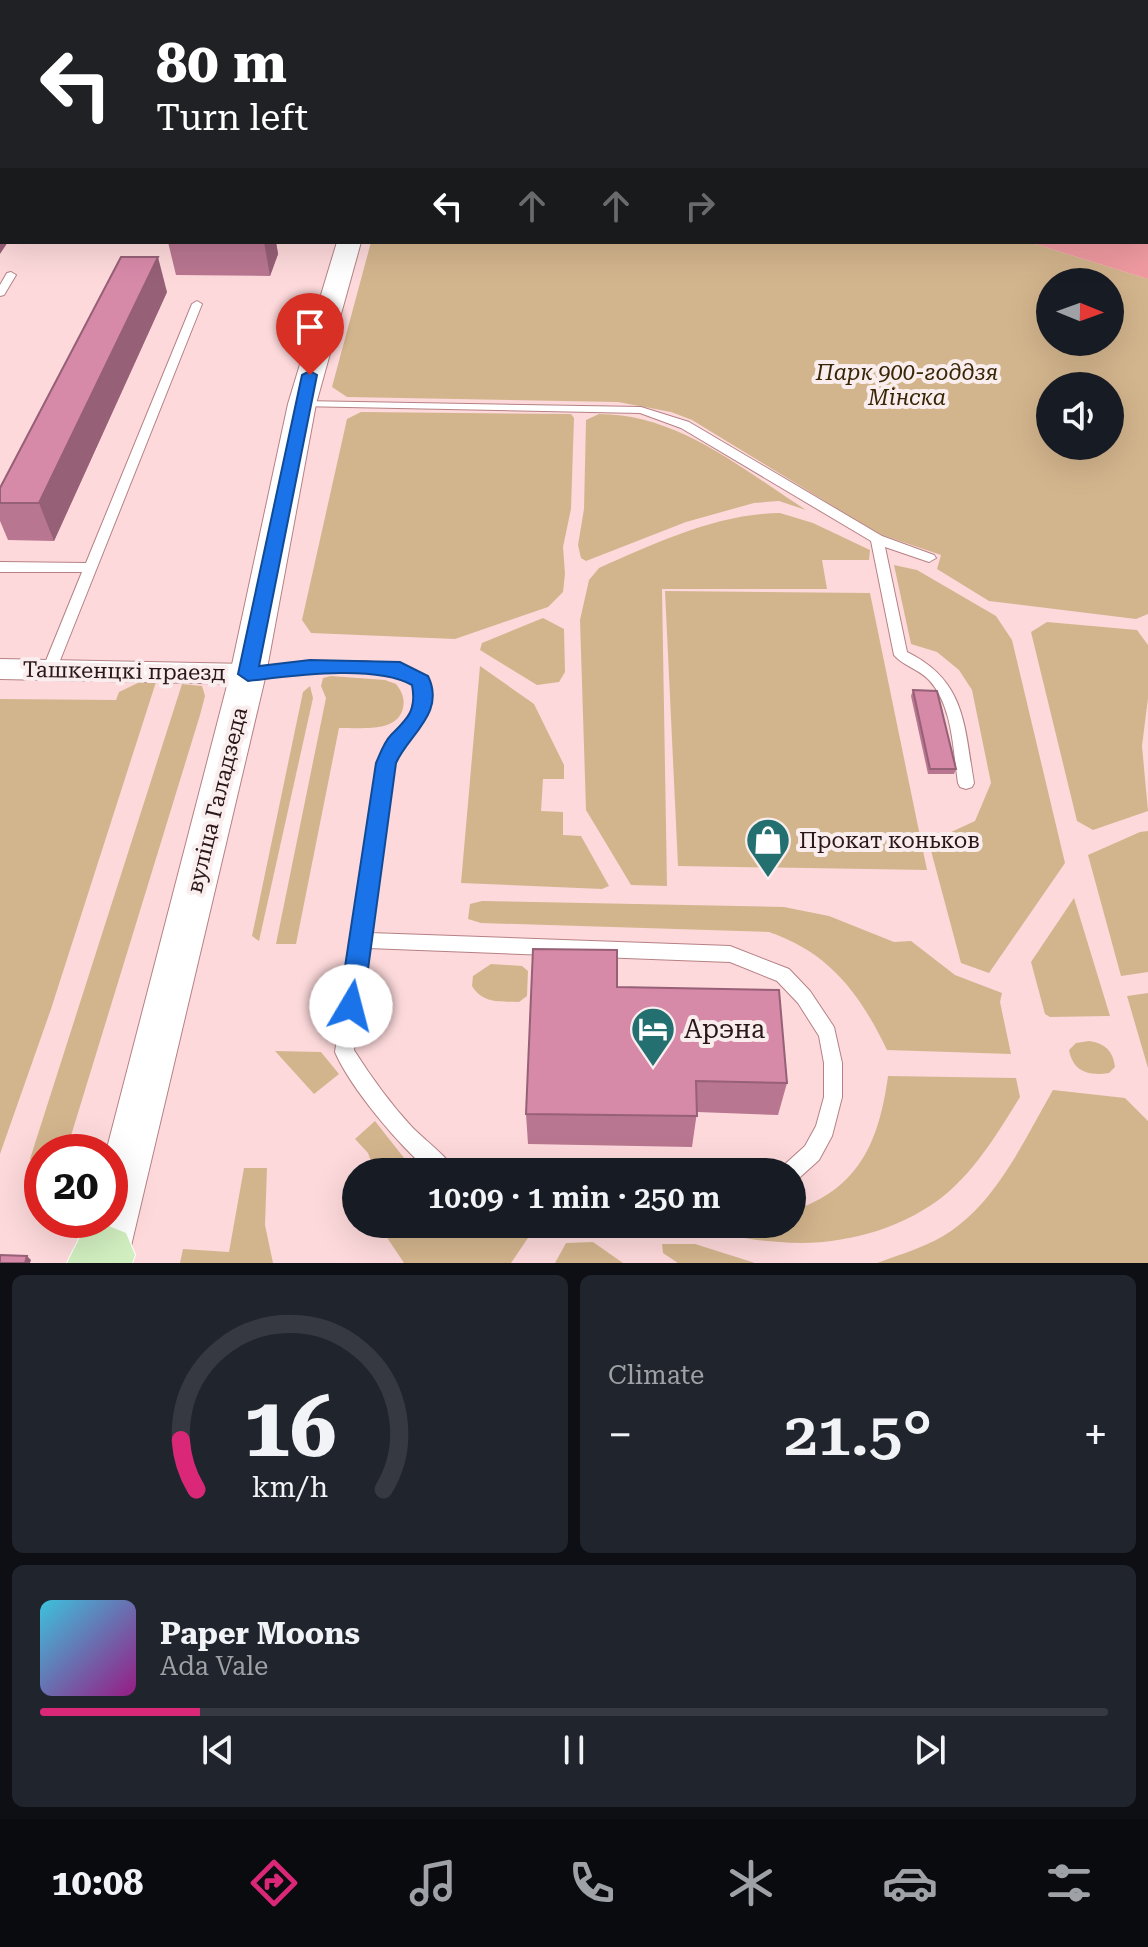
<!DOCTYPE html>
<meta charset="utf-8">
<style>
:root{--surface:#171b24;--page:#20242c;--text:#f1f3f6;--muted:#9ea1a6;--line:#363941;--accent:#db2777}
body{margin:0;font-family:"Roboto Serif",serif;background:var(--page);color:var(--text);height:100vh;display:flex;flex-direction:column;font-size:30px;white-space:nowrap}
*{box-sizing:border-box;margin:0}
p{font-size:26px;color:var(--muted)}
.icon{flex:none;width:44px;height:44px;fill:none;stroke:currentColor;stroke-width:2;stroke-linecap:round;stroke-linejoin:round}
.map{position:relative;height:1263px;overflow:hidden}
.details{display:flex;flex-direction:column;gap:12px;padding:12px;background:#0d0f14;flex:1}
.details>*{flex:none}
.guide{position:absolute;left:0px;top:0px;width:1148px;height:244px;box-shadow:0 8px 32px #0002;background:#202124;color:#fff;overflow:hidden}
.needle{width:52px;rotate:91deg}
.tools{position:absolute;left:1036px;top:268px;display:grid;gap:16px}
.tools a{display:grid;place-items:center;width:88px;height:88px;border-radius:50%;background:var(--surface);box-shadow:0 8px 32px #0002;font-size:40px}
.speed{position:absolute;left:24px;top:1134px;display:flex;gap:16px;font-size:40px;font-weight:700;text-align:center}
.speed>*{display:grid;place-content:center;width:104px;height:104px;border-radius:50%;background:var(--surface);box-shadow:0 8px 32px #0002;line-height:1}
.speed .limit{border:12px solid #d22;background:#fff;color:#111}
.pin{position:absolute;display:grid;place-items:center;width:68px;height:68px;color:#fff;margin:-82px -34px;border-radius:50% 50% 50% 0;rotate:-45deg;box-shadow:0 0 8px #0007}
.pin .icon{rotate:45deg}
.me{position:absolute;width:88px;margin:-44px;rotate:8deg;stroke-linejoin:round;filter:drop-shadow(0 0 6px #0008)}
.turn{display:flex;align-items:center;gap:28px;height:168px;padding:0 24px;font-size:36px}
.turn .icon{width:104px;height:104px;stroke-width:2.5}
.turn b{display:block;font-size:56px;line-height:68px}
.lanes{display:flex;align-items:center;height:76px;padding:0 24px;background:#0003;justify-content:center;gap:40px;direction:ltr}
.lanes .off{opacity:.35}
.big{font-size:60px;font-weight:600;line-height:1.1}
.details .widget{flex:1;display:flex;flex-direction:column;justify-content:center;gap:12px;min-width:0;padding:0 28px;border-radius:12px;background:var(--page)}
.details .dial{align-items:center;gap:0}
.dial svg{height:208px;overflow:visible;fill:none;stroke:var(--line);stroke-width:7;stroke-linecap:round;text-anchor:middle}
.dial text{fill:var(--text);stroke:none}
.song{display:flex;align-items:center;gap:24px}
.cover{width:96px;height:96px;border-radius:12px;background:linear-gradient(135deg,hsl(190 70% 55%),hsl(310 70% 35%))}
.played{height:8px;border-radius:4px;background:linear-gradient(90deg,var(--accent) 15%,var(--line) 15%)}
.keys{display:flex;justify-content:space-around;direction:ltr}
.heat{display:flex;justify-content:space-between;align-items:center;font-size:44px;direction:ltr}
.details .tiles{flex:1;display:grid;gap:12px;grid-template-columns:1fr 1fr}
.widget:last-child{grid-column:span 2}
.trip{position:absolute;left:342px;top:1158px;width:464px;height:80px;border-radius:40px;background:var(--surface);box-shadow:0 8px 32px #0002;font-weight:600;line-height:80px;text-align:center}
.menu{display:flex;height:128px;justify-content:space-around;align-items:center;background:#090b0e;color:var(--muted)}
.menu .icon{width:56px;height:56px}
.menu .active{color:var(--accent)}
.menu b{font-size:36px;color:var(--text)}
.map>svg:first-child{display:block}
</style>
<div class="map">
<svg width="1148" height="1263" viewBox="0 0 1148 1263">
<rect width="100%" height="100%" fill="#fdd9db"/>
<g fill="#d3b58d" fill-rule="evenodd">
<path d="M 371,242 L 1029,242 L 1148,279 L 1148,614 L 1136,619 L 989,601 L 937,569 L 941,555 L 879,534 L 692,420 L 671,412 L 618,402 L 347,397 L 332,387 ZM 1050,282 L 1110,282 L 1110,342 L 1050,342 ZM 1050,386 L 1110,386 L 1110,446 L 1050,446 Z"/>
<polygon points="361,412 571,414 574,418 571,509 563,547 565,574 563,592 548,607 455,639 311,633 302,620 347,419"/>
<path d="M 599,414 C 678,414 742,469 806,510 L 779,501 L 754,503 L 686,522 L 586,561 L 581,558 L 578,545 L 584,509 L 586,420 Z"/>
<path d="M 780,513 L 813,523 L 870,550 L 869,560 L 822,560 L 827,589 L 662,589 L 667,886 L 631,885 L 586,810 L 580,620 L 589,580 L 599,568 C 656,543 716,514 780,513 Z"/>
<polygon points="894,565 917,570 996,616 1012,640 1065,863 989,973 961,963 926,832 949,833 975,821 991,783 972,690 959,670 937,652 911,644"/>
<polygon points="665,591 870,593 927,870 678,866"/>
<polygon points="543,618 564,629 565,672 559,682 537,685 480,650 482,643"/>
<polygon points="1047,622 1137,630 1148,645 1148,698 1142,746 1148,811 1093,830 1077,821 1031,632"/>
<polygon points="480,666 534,704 564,765 564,779 543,779 541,811 563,812 563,835 581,836 609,886 602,889 461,883"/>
<path d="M 331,676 L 385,680 L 396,684 C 402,692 405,698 403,708 C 397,734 359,727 339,728 L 296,944 L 276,944 L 326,698 L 321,686 L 323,678 Z"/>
<polygon points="142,681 156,682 51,1009 0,1154 0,699 116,700 119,692"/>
<polygon points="182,684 202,686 205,696 200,715 66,1152 42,1152 42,1176 30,1159"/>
<polygon points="310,686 313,698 259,941 252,936 303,692"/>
<polygon points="1148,831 1148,972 1121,976 1088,855 1140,832"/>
<polygon points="1074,898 1110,1016 1050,1017 1045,1014 1031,962"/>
<path d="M 482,901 L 784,907 L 829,916 L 894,942 L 911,941 L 955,975 L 1002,993 L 1000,1002 L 1011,1054 L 887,1050 C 860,994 830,953 769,932 L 481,923 L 468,919 L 470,904 Z"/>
<path d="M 491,964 L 522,966 L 528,971 L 527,996 L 519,1002 C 499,1001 483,1004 472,986 L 473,976 Z"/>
<polygon points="1148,993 1148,1068 1127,996"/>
<path d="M 1089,1041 C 1105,1043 1113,1051 1115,1067 L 1109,1073 C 1089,1076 1073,1072 1069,1050 L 1076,1043 Z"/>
<polygon points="275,1051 321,1052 339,1074 314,1094"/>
<path d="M 888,1076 L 1016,1078 L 1020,1097 C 999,1131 977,1168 946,1194 C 901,1231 837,1247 780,1242 C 754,1240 732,1239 711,1224 L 792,1224 L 792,1211 C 859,1189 879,1142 888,1076 Z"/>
<path d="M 1053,1090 L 1125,1098 L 1148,1121 L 1148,1263 L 877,1263 C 901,1254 930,1246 951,1231 C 999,1198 1025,1138 1053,1090 Z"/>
<polygon points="375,1121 415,1172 375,1172 368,1153 355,1139"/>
<polygon points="244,1168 267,1168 265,1225 273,1263 180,1263 183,1249 229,1252"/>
<polygon points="378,1224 532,1224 532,1232 511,1263 404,1263"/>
<polygon points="593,1242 623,1263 555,1263 566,1243"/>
<polygon points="695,1244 755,1263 678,1263 663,1253 662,1244"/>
</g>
<polygon fill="#ef9aa0" points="724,0 1148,0 1148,279 1029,242 1146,242 1146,2 722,2"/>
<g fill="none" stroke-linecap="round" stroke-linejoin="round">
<g stroke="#b68184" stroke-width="2">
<g id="service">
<rect x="4" y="0" width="8" height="2"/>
<polygon points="189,0 197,0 187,2"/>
<polygon points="318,0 326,0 317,2"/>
<rect x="0" y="98" width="2" height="4"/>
<polygon points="11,272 16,275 4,295 0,296 0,285 7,273"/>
<polygon points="197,301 202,304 57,668 55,672 45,672 43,668 82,572 0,572 0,562 86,563 192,304"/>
<path d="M 302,401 L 641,407 L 689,422 L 882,536 L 934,555 L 936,558 L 929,562 L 885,547 L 907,652 C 966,681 964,725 974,783 L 972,787 L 966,789 L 960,787 L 958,783 C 953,750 953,706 929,680 C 919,669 903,666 894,655 L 871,541 L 681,428 L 640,413 L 298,406 L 296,404 Z"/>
<path d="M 364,661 C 386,663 406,666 426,677 L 430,695 L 425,716 L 394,763 L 370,933 L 730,946 L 789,969 L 810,991 L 834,1027 L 842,1063 L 842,1097 L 832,1136 L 819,1160 L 798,1179 L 792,1181 L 792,1172 L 781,1172 L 784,1165 L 805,1146 L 816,1126 L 824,1097 L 824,1063 L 819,1036 L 798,1003 L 777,981 L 730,962 L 368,948 L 354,1050 C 371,1077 390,1103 411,1126 C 423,1139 449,1157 455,1172 L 430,1172 C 399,1145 351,1089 335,1052 L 378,763 L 410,715 L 415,695 L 414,684 C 370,660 296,673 248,679 L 243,678 L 241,674 L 243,670 L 248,669 L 312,662 Z"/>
</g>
</g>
<g stroke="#b68184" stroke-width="2">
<polygon id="minor" points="0,659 248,664 257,667 261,674 257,681 248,684 0,679"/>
</g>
<g stroke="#b68184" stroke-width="2">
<g id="tertiary">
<polygon points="412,0 430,0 411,2"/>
<polygon points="337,242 361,242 316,404 266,674 127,1263 77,1263 88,1220 110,1220 110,1152 106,1152 230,674 288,404"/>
</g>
</g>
<g stroke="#fff" stroke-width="2">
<polygon id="primary" points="104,1224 126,1233 135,1255 132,1263 67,1263 82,1233"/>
</g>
<use href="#service" fill="#fff" fill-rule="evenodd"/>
<use href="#minor" fill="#fff" fill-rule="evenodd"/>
<use href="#tertiary" fill="#fff" fill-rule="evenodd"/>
<use href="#primary" fill="#d0eebf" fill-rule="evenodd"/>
</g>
<g fill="#b97690">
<polygon points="272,0 302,0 301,2 272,2"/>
<polygon points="168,242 276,242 278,254 270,276 176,275"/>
<polygon points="167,292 54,541 8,540 0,521 0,488"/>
<polygon points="913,690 956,769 954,774 928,774 911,696"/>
<polygon points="617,987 787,1083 778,1115 697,1112 692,1147 528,1144 526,1114"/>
</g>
<g fill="#966076">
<polygon points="151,0 172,0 171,2 149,2"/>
<polygon points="2,198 2,242 8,242 0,254 0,201"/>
<polygon points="264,242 276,242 278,254 270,276"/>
<polygon points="158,257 167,292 54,541 39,503"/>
<polygon points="27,1256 31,1260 30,1263 25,1263"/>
</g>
<g fill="#d789a8" stroke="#966076" stroke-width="2">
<polygon points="124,0 151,0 149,2 123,2"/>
<polygon points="121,257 158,257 39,503 0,503 0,488"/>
<polygon points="913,690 937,691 956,769 930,769"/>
<polygon points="533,949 617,950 617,987 779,990 787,1083 696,1081 697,1116 526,1114"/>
<polygon points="0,1255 27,1256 25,1263 0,1263"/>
</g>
<path fill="#1a73e8" stroke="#114b97" stroke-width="2" d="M 310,371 L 317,375 L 259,666 L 310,660 L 400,662 L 428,676 C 446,713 409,734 396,763 L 363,1006 L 359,1014 L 351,1017 L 343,1014 L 339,1006 L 376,763 C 380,754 384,742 391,735 C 407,719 417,711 412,685 C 374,664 292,676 248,681 L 238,674 L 302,375 Z"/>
<defs>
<g id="shop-pin" transform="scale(2.3)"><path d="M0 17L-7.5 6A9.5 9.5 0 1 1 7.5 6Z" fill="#246f6f" stroke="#f9edee"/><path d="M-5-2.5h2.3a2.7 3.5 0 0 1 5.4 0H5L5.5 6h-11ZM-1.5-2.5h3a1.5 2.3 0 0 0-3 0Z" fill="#fff"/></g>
<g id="hotel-pin" transform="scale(2.3)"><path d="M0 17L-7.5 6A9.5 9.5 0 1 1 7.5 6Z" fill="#246f6f" stroke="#f9edee"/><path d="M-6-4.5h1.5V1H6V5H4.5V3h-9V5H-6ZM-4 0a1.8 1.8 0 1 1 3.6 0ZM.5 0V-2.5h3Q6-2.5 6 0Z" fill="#fff"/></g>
</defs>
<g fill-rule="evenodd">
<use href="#shop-pin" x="768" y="840"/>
<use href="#hotel-pin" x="653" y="1029"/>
</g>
<g text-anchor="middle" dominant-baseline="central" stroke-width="8" stroke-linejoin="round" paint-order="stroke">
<g font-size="22" font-style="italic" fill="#392607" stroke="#f9edee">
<text x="907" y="372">Парк 900-годдзя<tspan x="907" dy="25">Мінска</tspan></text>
</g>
<g font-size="22" fill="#2b1618" stroke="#f9edee">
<text transform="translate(124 671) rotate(1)">Ташкенцкі праезд</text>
<text transform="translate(217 800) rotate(-76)">вуліца Галадзеда</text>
</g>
<g font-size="22" fill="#2b1618" stroke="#f9edee" text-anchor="start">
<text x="799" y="840">Прокат коньков</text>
</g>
<g font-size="26" fill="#2b1618" stroke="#f9edee" text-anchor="start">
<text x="684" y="1029">Арэна</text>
</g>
</g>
</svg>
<div class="tools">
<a><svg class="needle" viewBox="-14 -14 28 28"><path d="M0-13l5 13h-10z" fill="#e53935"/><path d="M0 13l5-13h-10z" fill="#9ea1a6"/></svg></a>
<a><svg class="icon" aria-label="sound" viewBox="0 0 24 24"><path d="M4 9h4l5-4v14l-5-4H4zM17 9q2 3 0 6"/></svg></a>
</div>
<div class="speed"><div class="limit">20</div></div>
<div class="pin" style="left:310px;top:375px;background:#d93025"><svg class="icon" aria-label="arrive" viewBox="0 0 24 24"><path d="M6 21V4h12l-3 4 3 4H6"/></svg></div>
<svg class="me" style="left:351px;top:1006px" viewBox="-20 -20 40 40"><circle r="19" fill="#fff"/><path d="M0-13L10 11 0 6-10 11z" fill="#1a73e8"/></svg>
<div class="trip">10:09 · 1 min · 250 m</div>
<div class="guide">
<div class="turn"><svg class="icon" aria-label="left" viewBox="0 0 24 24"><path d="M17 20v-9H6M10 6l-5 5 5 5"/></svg><div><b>80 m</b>Turn left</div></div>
<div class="lanes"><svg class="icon" aria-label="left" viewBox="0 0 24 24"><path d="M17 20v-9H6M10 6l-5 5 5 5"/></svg><svg class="icon off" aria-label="ahead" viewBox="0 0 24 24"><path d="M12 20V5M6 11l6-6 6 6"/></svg><svg class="icon off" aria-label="ahead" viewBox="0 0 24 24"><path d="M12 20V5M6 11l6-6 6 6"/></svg><svg class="icon off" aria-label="right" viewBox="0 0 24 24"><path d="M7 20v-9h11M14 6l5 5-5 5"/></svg></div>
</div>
</div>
<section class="details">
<div class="tiles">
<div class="widget dial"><svg viewBox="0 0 100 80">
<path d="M14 69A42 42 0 1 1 86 69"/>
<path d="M14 69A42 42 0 0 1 8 50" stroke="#db2777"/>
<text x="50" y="56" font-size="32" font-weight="700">16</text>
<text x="50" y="72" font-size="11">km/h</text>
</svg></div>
<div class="widget"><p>Climate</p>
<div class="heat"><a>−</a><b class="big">21.5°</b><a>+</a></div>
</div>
<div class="widget">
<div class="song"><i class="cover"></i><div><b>Paper Moons</b><p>Ada Vale</p></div></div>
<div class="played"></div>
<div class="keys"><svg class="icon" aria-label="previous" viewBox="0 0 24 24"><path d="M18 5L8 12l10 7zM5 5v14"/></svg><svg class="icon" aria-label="pause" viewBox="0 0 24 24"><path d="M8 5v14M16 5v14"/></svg><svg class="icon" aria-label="next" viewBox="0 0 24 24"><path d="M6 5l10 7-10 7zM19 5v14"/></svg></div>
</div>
</div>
</section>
<nav class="menu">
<b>10:08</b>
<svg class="icon active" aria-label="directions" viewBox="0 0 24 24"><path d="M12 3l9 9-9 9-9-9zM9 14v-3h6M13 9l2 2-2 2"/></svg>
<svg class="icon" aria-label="music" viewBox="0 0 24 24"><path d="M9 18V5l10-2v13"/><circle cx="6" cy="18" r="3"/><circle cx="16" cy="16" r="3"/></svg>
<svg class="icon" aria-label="phone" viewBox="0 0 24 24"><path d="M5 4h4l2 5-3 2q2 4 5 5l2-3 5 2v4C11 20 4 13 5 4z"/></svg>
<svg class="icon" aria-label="climate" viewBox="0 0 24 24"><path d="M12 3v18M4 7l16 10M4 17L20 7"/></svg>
<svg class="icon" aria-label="car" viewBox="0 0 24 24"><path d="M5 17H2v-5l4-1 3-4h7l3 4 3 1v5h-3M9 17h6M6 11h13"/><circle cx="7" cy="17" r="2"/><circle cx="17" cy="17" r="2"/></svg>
<svg class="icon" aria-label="filters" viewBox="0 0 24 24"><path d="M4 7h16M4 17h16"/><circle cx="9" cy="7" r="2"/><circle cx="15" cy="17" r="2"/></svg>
</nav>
